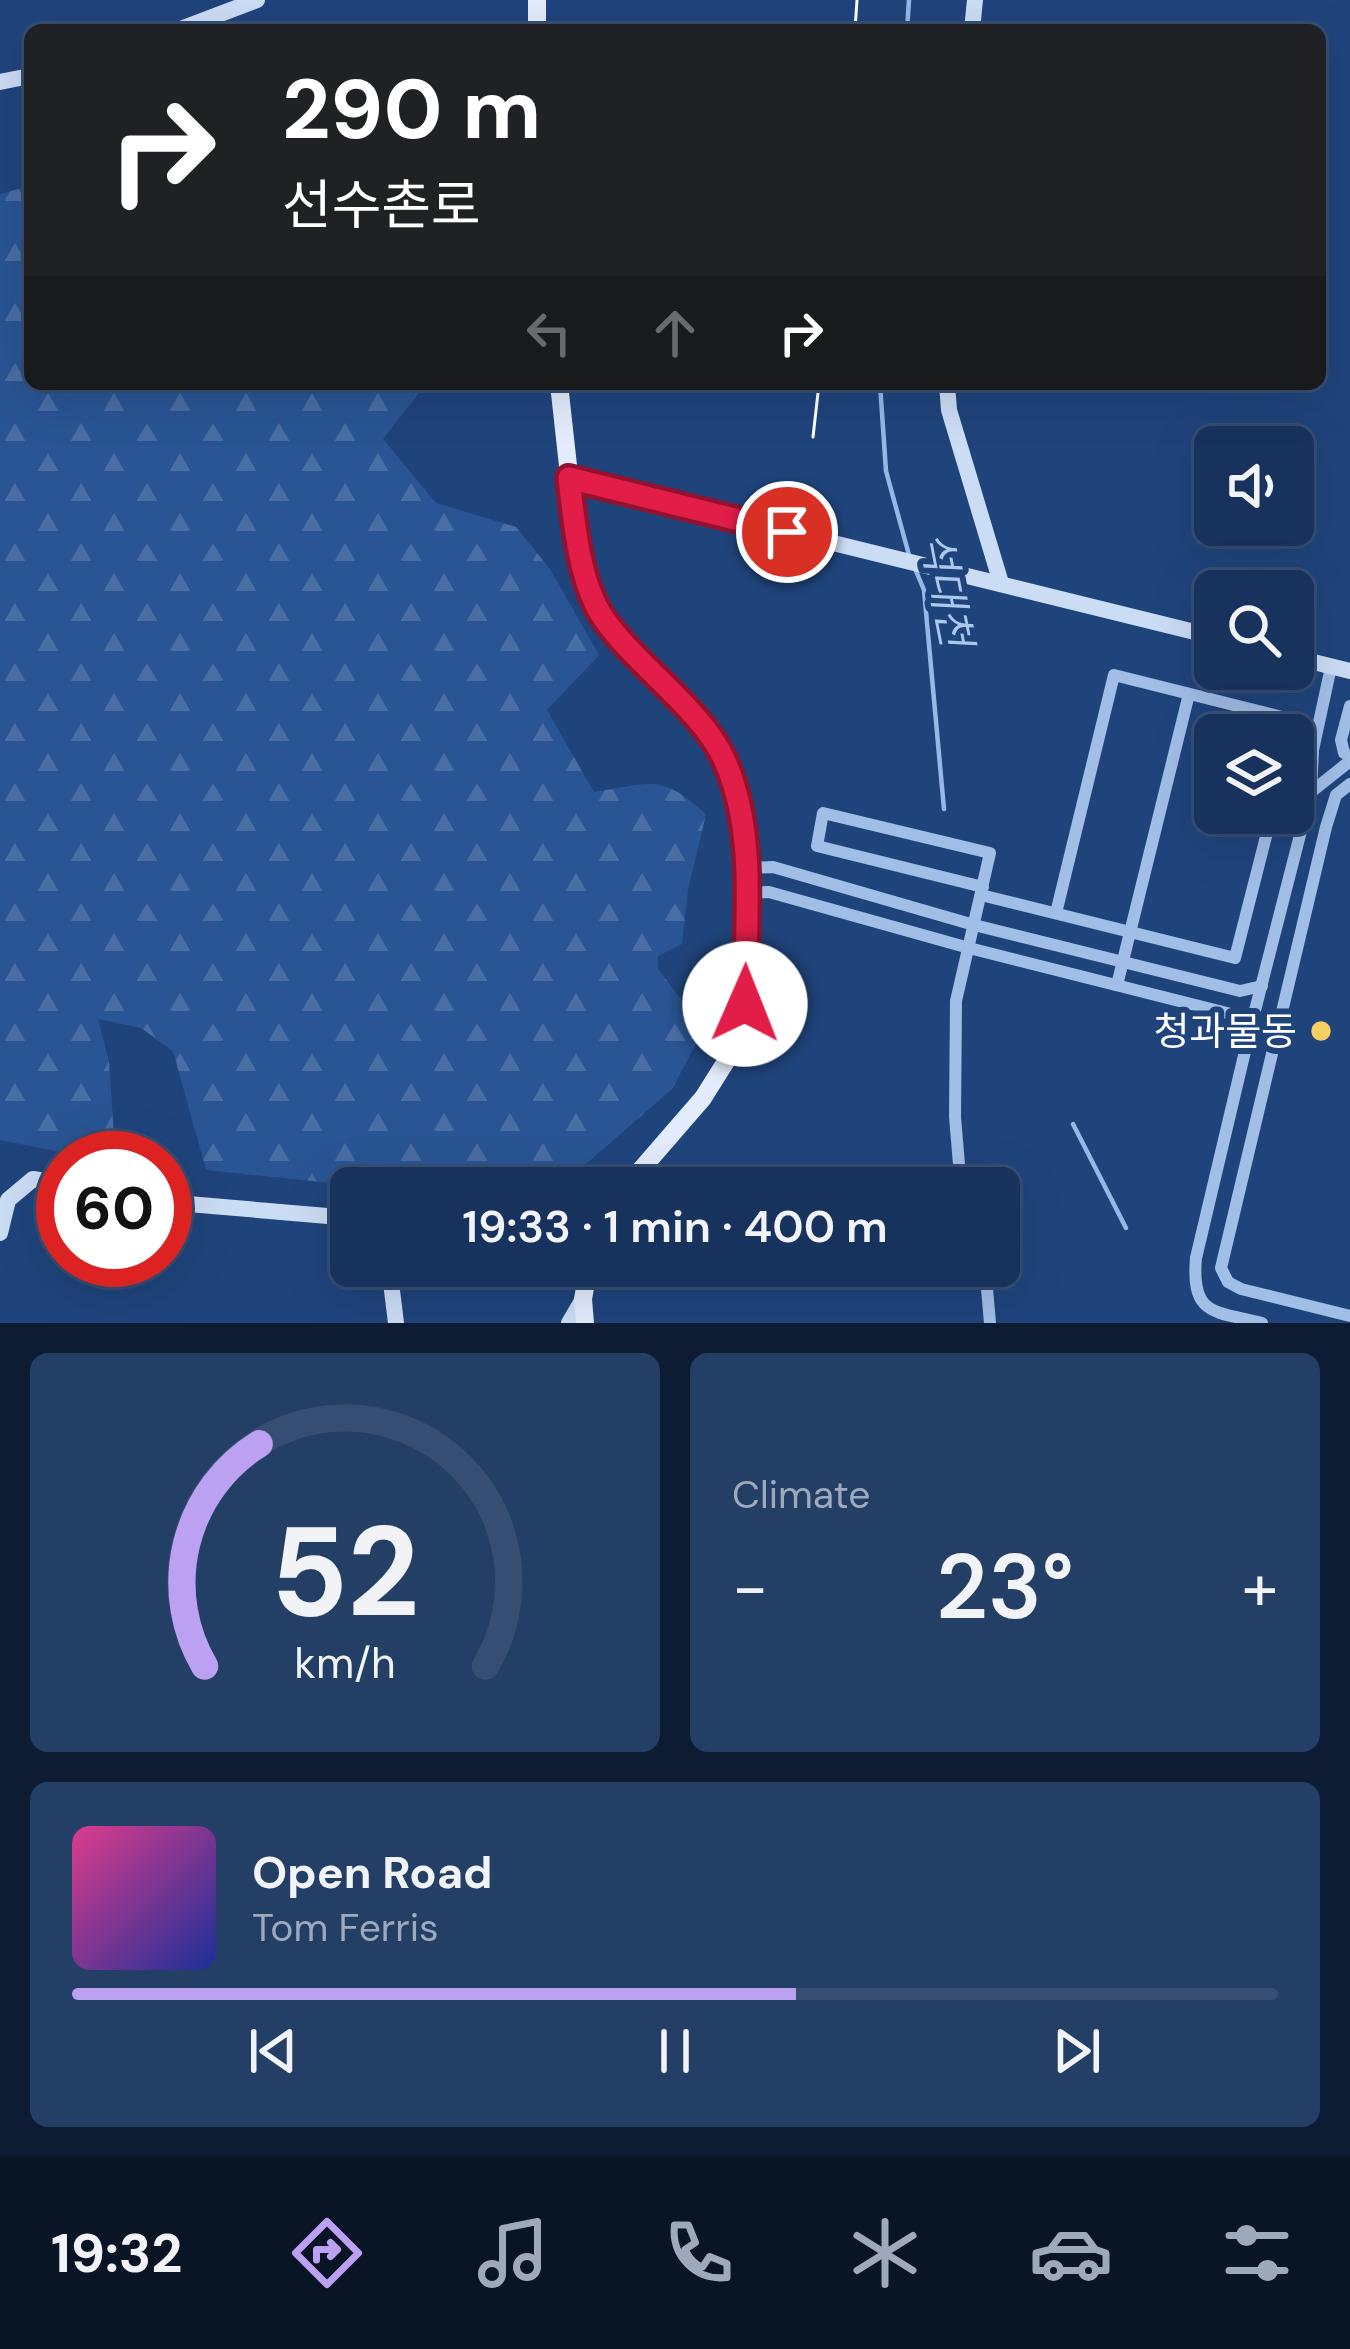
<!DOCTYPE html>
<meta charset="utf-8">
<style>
:root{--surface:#17335d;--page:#243f66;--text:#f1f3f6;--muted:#9eaabc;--line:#364e72;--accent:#bca0f2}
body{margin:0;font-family:"DM Sans","Noto Sans KR",sans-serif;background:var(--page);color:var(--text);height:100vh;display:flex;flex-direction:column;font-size:45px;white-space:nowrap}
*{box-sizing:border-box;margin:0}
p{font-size:39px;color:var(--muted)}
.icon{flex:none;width:66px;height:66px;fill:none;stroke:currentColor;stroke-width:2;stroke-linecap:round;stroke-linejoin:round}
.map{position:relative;height:1323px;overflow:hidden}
.drawer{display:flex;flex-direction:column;gap:30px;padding:30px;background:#0d1c33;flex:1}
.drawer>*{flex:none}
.banner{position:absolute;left:24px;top:24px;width:1302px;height:366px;border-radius:18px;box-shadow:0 12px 48px #0002,0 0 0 3px var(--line);background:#202124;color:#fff;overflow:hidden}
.fabs{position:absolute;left:1194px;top:426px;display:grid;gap:24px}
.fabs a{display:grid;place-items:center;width:120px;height:120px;border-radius:18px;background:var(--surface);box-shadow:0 12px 48px #0002,0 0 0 3px var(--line);font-size:60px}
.speed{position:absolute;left:36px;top:1131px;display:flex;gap:24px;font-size:60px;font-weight:700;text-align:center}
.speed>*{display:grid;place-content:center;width:156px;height:156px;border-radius:50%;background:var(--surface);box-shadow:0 12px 48px #0002,0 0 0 3px var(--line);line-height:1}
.speed .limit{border:18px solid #d22;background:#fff;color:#111}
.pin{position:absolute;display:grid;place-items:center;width:102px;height:102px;color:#fff;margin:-51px;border:6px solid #fff;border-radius:50%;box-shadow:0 3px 12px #0007}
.me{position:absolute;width:132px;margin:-66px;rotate:1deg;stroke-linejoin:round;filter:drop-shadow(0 0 9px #0008)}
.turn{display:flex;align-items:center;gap:42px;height:252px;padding:0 60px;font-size:54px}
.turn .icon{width:156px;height:156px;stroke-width:2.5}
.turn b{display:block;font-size:84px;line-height:102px}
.lanes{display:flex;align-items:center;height:114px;padding:0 60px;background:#0003;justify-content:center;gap:60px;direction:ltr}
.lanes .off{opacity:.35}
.big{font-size:90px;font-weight:600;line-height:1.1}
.drawer .card{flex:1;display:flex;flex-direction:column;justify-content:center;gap:18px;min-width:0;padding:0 42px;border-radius:18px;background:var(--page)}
.drawer .dial{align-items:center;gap:0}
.dial svg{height:312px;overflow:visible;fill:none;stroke:var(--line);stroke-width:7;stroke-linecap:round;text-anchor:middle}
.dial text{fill:var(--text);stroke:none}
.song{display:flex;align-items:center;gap:36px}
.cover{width:144px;height:144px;border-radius:18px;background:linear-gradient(135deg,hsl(330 70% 55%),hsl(230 70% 35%))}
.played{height:12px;border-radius:6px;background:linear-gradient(90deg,var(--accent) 60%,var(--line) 60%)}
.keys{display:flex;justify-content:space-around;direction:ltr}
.heat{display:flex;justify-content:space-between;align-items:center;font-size:66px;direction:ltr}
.drawer .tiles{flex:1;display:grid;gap:30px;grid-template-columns:1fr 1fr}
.card:last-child{grid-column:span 2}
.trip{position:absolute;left:330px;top:1167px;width:690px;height:120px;border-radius:18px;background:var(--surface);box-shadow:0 12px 48px #0002,0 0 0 3px var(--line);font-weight:600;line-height:120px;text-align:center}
.dock{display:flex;height:192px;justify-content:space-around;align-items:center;background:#091425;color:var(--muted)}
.dock .icon{width:84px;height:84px}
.dock .active{color:var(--accent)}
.dock b{font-size:54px;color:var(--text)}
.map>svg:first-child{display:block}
</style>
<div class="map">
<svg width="1350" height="1323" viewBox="0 0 1350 1323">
<defs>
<pattern id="forest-firs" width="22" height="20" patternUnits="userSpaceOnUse" patternTransform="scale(3)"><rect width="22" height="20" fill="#295594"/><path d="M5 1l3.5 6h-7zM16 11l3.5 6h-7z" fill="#496ea4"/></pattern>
</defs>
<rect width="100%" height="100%" fill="#1f447c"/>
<path fill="url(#forest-firs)" d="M 30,186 L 30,384 L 426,384 L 383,439 L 436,503 L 516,527 L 550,569 L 599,655 L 547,710 L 594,792 C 651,784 659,772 706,814 L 688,890 L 682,944 L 658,956 L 658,969 L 704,1029 L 672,1089 L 570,1178 L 380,1188 L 206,1170 L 173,1051 L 141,1028 L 98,1019 L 109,1062 L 115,1150 L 91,1158 L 0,1140 L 0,194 Z"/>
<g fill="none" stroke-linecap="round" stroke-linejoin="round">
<g stroke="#95b8e8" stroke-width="4.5">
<polyline points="907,30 909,0"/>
<polyline points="880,384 886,471 909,555"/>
<polyline points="916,571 924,590 944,809"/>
<polyline points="1073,1124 1126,1228"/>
</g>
<g stroke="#a1bee7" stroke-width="12">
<polyline points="1350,706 1341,740 1344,753 1350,756"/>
<polyline points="1350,784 1336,795 1326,827 1221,1268 1228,1282 1241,1289 1350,1316"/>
<polyline points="1311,792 1350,761"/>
<polyline points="744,868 773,867 974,925 1240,991 1262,986"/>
<path d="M 745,893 L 769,892 L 969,948 L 1231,1014 L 1251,1026 L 1196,1258 C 1191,1316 1214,1311 1262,1323"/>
<polyline points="981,895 1235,958 1272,813"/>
<polyline points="1056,913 1114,675 1286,718 1291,735"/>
<polyline points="1117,985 1189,694"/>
<polyline points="1251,1026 1311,792 1313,750 1331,667"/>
<polyline points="967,1188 960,1176 955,1117 956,1001 990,853 823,813 817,846 983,887"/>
<polyline points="985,1266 990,1323"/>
</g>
<g stroke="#cbdcf5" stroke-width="16">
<polyline points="178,30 257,0"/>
<polyline points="972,30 975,0"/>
<polyline points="0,82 30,76"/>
<polyline points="947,384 949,410 1001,583"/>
<polyline points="569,478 1215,637"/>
<polyline points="1293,657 1350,671"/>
<polyline points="165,1202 351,1218"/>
<polyline points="0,1233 8,1200 33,1179 63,1184"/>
<polyline points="389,1266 396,1323"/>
<polyline points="569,1323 583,1299"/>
</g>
<g stroke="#e3ecfd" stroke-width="18">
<polyline points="537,0 537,30"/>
<polyline points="559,384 577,547 602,617 721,752 735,786 745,831 745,1004 730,1055 703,1098 625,1188"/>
<polyline points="585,1323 583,1299 589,1266"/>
</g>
<g stroke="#fff" stroke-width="3">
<polyline points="855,30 857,0"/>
<polyline points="813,437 819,384"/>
</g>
</g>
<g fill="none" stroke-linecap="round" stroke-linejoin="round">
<g stroke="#92132f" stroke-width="30">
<path id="route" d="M 745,1004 C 745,924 758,833 724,759 C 701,709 636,665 604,619 C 579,583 574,521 569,478 L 787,532"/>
</g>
<use href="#route" stroke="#e11d48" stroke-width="21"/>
</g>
<circle fill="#f5cf61" stroke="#1f447c" stroke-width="4.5" cx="1321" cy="1031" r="12"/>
<g text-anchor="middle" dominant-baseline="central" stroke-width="12" stroke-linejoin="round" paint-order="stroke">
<g font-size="39" fill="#fff" stroke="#1f447c" text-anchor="end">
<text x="1297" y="1031">청과물동</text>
</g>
<g font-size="42" font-style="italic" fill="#acc8ef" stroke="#1f447c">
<text transform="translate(946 589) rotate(79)">석대천</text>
</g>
</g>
</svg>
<div class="fabs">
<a><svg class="icon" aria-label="sound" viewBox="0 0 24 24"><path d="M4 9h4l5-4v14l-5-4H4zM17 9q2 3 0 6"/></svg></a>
<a><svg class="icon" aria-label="search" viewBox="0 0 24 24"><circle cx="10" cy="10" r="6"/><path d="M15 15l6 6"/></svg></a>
<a><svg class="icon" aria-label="layers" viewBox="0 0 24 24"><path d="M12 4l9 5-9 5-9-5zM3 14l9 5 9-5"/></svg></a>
</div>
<div class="speed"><div class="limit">60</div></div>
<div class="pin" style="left:787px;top:532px;background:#d93025"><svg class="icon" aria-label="arrive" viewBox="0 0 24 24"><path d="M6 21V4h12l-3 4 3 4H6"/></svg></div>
<svg class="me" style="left:745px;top:1004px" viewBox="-20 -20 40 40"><circle r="19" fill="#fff"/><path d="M0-13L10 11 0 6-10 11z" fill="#e11d48"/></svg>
<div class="trip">19:33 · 1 min · 400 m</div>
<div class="banner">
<div class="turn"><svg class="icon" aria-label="right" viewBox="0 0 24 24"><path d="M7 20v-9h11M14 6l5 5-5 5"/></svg><div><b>290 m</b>선수촌로</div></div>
<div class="lanes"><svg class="icon off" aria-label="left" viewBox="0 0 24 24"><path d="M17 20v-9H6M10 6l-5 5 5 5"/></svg><svg class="icon off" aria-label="ahead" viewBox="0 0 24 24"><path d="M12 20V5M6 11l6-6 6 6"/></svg><svg class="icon" aria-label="right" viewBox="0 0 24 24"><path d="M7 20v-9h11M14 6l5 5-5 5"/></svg></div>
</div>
</div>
<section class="drawer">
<div class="tiles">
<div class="card dial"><svg viewBox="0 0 100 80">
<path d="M14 69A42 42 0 1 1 86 69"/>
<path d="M14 69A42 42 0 0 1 28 12" stroke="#bca0f2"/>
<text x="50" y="56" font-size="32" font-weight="700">52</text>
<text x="50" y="72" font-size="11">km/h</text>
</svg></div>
<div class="card"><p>Climate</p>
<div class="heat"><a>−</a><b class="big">23°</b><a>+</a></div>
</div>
<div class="card">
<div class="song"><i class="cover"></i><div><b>Open Road</b><p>Tom Ferris</p></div></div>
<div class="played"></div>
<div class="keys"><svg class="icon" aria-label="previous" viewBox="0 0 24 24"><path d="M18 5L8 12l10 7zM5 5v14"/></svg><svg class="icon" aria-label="pause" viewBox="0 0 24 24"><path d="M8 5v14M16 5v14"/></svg><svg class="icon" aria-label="next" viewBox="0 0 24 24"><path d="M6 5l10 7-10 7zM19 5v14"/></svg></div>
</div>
</div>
</section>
<nav class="dock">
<b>19:32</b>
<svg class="icon active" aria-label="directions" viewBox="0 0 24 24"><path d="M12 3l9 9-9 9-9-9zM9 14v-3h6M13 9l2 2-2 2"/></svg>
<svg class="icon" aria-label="music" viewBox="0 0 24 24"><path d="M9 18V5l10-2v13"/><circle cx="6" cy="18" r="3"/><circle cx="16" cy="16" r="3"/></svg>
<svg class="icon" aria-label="phone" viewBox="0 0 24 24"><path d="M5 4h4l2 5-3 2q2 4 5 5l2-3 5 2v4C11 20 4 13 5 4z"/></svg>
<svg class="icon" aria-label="climate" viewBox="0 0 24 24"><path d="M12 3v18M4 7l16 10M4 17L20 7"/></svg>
<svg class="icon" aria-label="car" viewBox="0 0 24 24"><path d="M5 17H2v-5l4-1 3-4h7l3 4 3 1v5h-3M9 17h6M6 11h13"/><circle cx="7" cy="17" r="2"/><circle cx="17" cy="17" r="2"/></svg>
<svg class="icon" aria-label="filters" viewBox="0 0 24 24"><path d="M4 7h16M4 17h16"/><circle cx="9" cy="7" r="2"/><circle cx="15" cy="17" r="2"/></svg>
</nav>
